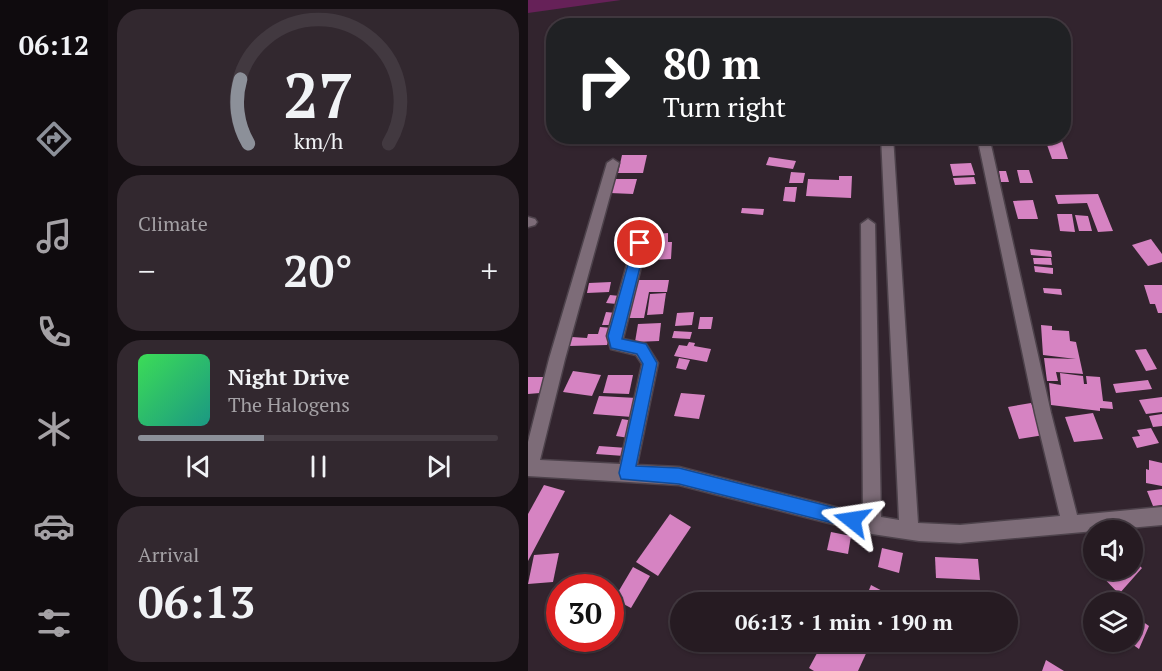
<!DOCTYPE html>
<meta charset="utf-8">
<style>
:root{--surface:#261b22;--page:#32282f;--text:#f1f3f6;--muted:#a4a1a5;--line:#423940;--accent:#8c9099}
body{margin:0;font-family:"PT Serif",serif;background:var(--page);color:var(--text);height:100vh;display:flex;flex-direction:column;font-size:22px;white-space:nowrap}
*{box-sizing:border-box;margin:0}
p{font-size:20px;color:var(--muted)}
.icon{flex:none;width:33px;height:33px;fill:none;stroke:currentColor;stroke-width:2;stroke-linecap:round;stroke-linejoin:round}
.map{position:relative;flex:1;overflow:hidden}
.sheet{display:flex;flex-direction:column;gap:9px;padding:9px;background:#150f13;width:420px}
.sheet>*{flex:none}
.guide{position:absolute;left:18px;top:18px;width:525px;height:126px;border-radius:24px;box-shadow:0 2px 4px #0004,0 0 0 2px var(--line);background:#202124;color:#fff;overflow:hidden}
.controls{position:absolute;left:555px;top:520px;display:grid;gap:12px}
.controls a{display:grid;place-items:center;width:60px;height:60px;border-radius:50%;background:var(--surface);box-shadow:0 2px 4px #0004,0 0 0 2px var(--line);font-size:30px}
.speed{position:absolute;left:18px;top:574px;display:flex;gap:12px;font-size:30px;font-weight:700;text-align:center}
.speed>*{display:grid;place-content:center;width:78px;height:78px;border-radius:50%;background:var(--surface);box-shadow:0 2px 4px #0004,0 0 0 2px var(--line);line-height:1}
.speed .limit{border:9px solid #d22;background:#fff;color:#111}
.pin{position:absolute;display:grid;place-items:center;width:51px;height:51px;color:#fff;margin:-26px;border:3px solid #fff;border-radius:50%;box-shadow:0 2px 6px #0007}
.me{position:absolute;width:66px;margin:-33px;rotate:285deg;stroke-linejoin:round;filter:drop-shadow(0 0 4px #0008)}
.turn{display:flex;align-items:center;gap:21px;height:126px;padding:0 18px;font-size:27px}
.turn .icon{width:78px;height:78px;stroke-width:2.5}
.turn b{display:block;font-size:42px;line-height:51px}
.big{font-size:45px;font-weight:700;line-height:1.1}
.sheet .tile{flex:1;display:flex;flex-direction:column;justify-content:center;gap:9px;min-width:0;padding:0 21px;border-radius:24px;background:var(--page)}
.sheet .dial{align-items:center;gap:0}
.dial svg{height:156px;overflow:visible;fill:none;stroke:var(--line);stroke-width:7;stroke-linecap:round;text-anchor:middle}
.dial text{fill:var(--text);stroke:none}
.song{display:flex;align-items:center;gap:18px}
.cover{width:72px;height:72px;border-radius:9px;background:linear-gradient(135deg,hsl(130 70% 55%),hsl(170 70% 35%))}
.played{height:6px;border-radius:3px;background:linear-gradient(90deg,var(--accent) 35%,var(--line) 35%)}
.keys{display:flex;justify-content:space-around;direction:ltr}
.heat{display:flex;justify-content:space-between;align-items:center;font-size:33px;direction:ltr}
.trip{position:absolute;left:142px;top:592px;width:348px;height:60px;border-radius:30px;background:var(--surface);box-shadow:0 2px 4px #0004,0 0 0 2px var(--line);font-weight:700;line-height:60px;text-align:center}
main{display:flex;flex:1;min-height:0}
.dock{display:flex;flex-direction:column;width:108px;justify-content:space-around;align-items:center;background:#0f0b0e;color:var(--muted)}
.dock .icon{width:42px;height:42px}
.dock .current{color:var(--accent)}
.dock b{font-size:27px;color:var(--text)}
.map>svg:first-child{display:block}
</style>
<main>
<nav class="dock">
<b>06:12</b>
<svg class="icon current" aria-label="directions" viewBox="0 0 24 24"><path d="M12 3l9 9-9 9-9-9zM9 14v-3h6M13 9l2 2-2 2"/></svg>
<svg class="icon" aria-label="music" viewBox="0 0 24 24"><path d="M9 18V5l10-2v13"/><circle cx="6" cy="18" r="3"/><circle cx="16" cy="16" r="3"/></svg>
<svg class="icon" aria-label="phone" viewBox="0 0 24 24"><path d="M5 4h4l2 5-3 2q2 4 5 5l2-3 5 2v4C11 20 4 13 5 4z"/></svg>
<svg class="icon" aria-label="climate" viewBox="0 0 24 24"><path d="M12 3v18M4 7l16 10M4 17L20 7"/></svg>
<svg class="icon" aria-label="car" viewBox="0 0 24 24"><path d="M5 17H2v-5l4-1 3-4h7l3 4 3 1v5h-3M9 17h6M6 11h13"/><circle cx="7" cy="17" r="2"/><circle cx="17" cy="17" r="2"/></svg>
<svg class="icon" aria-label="filters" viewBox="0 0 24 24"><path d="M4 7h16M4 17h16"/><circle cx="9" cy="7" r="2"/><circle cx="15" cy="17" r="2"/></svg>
</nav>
<section class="sheet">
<div class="tile dial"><svg viewBox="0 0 100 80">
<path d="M14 69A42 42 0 1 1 86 69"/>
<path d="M14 69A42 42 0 0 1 10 36" stroke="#8c9099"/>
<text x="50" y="56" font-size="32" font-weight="700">27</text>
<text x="50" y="72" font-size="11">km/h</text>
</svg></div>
<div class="tile"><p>Climate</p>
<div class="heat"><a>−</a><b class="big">20°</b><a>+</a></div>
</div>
<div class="tile">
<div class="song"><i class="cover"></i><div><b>Night Drive</b><p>The Halogens</p></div></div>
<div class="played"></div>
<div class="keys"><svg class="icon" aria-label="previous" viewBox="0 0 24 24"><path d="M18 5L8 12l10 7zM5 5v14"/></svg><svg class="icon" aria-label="pause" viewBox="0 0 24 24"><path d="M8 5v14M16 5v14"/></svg><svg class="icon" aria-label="next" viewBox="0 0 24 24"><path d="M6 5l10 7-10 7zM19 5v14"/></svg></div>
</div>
<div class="tile"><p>Arrival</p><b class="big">06:13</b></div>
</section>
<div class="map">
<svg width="634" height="671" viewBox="0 0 634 671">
<rect width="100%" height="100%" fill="#32242e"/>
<polygon fill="#662158" points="0,0 93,0 0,13"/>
<g fill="#d683c2">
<polygon points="534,141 540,159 524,159 518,142"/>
<polygon points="94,155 119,155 115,173 90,173"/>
<polygon points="241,157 268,161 265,169 238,165"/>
<polygon points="443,163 447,175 425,176 422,164"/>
<polygon points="489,170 501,170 505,183 492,183"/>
<polygon points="471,171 478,171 481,182 473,182"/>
<polygon points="263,172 277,173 275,183 261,183"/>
<polygon points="311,176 324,176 323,198 278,196 280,179 311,180"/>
<polygon points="446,177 448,184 427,185 425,178"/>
<polygon points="86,179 109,179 105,194 82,193"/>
<polygon points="257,187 269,187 267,202 255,201"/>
<polygon points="570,194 585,231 570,232 559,203 530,204 527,195"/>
<polygon points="505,200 510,219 490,219 485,201"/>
<polygon points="214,208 236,209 235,215 213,213"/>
<polygon points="529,214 544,214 547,232 532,231"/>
<polygon points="547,215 560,216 564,231 551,231"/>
<polygon points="140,233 140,242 144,242 143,259 124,260 124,248 119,248 120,235"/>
<polygon points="623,239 634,254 634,262 620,266 604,245"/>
<polygon points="502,249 523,251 524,257 503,255"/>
<polygon points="505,258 523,258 524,265 506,264"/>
<polygon points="506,266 525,268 525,274 507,272"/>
<polygon points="106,280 141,280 139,292 121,292 116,318 98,318"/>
<polygon points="83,282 81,292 59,293 61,283"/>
<polygon points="616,285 634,285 634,313 630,313 627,304 622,304"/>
<polygon points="515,288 533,289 534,295 516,293"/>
<polygon points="138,293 135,314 119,315 122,294"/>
<polygon points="82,295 92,296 89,304 78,303"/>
<polygon points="78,312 88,313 83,325 74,325"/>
<polygon points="166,312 164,325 147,326 149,313"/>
<polygon points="172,317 185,317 183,329 170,329"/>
<polygon points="133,323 131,341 107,342 110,324"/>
<polygon points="513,325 524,326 524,330 541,331 542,341 548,342 555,374 528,372 530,381 519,381 516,358 548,359 515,355"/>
<polygon points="72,327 84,328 79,345 41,346 44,337 59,338 60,334 70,334"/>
<polygon points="146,331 164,332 162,339 144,338"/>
<polygon points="161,342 167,343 166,346 183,349 179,362 146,356 151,345 159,346"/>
<polygon points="618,349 629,369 618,371 607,350"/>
<polygon points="151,358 162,360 158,370 148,368"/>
<polygon points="45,371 73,375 64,396 35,392"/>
<polygon points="532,373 555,376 556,384 559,384 558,376 572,377 575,401 584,402 585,409 572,408 572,411 523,405 521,383 533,385"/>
<polygon points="80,375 105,375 101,394 75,393"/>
<polygon points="0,377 16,377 12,393 0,394"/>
<polygon points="620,380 624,389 588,393 585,384"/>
<polygon points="153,393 177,395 171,419 146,416"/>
<polygon points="71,396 109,398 104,417 65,414"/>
<polygon points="634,397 634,412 618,414 611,400"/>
<polygon points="503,403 516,435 491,439 480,407"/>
<polygon points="565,413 575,439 546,442 537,417"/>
<polygon points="634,414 634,426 625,427 621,416"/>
<polygon points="94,419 106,421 101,438 88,436"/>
<polygon points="623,428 631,443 609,448 604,437 612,436 609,430"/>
<polygon points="71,446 99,448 96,456 68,454"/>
<polygon points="621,460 634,463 634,486 618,483 618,469 621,470"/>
<polygon points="16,485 37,491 0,561 0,514"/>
<polygon points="634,489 634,505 625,506 619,491"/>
<polygon points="142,514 163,527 130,576 108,562"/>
<polygon points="303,532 323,536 320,554 299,550"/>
<polygon points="354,548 375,553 371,573 350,567"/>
<polygon points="31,553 25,582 0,584 6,555"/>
<polygon points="407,557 450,559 452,580 408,578"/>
<polygon points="604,559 614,568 591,594 568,570 604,570"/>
<polygon points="105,567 122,576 103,608 86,599"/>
<polygon points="343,585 360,594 357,603 336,603"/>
<polygon points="604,614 621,626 611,649 601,642 604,642"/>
<polygon points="295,642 334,642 341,647 330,671 286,671 281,668"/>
<polygon points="518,660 536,671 514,671"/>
</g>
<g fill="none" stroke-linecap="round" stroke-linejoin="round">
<g stroke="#4d424b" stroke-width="3">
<g id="minor">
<polygon points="353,136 365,136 390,523 432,525 532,516 507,413 449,136 461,136 523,413 549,515 634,507 634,525 432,543 391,541 344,534 151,485 0,476 0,442 21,359 79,163 85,159 91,163 37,359 12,460 92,464 114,364 108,355 83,349 79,336 105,243 112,238 119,243 95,339 118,344 130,363 109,465 151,467 335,514 333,224 340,219 347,224 353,517 371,520"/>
<polygon points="0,217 7,219 9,222 7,225 0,227"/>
</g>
</g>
<use href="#minor" fill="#7d6c78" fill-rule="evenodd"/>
</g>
<polygon fill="#1a73e8" stroke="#114b97" stroke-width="1.5" points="112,238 118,243 94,339 118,344 129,363 108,466 151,468 324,512 329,514 332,520 329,526 324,528 151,484 93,479 91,473 115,364 109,354 83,348 80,336 106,243"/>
</svg>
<div class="controls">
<a><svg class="icon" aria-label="sound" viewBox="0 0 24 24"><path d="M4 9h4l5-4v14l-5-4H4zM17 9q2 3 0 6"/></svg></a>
<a><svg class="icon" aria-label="layers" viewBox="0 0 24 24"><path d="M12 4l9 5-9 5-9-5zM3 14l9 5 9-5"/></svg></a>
</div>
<div class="speed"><div class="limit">30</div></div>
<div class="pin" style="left:112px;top:243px;background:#d93025"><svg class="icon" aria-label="arrive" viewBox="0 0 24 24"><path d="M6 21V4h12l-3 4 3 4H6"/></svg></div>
<svg class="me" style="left:324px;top:520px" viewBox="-20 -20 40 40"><path d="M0-17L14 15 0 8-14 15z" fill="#1a73e8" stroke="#fff" stroke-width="4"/></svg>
<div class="trip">06:13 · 1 min · 190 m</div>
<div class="guide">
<div class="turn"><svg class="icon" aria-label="right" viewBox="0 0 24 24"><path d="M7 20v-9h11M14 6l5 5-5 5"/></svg><div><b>80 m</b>Turn right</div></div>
</div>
</div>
</main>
